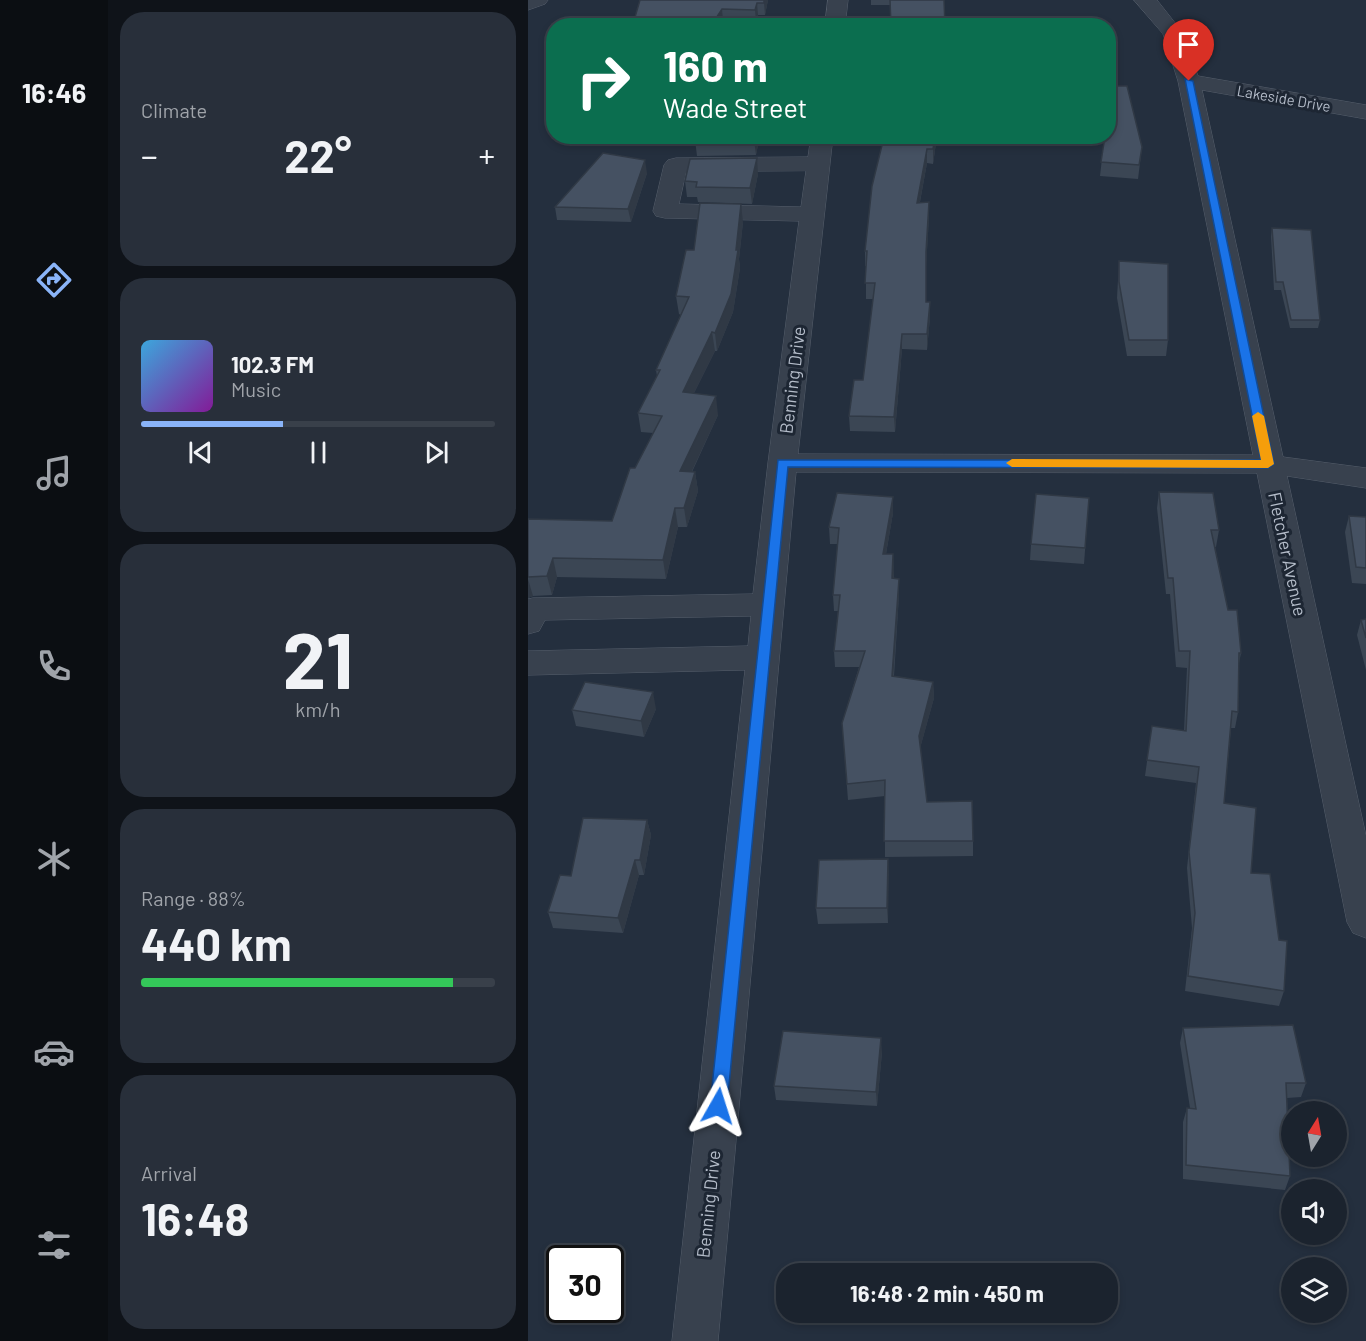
<!DOCTYPE html>
<meta charset="utf-8">
<style>
:root{--surface:#1b232e;--page:#282f3a;--text:#f1f3f6;--muted:#a0a4aa;--line:#39404a;--accent:#8ab4f8}
body{margin:0;font-family:Barlow,sans-serif;background:var(--page);color:var(--text);height:100vh;display:flex;flex-direction:column;font-size:22px;white-space:nowrap}
*{box-sizing:border-box;margin:0}
p{font-size:20px;color:var(--muted)}
.icon{flex:none;width:33px;height:33px;fill:none;stroke:currentColor;stroke-width:2;stroke-linecap:round;stroke-linejoin:round}
.map{position:relative;flex:1;overflow:hidden}
.sheet{display:flex;flex-direction:column;gap:12px;padding:12px;background:#0f1319;width:420px}
.sheet>*{flex:none}
.top-card{position:absolute;left:18px;top:18px;width:570px;height:126px;border-radius:24px;box-shadow:0 3px 9px #0003,0 0 0 2px var(--line);background:#0b6e4f;color:#fff;overflow:hidden}
.needle{width:39px;rotate:11deg}
.controls{position:absolute;left:753px;top:1101px;display:grid;gap:12px}
.controls a{display:grid;place-items:center;width:66px;height:66px;border-radius:50%;background:var(--surface);box-shadow:0 3px 9px #0003,0 0 0 2px var(--line);font-size:30px}
.speed{position:absolute;left:18px;top:1245px;display:flex;gap:12px;font-size:30px;font-weight:700;text-align:center}
.speed>*{display:grid;place-content:center;width:78px;height:78px;border-radius:50%;background:var(--surface);box-shadow:0 3px 9px #0003,0 0 0 2px var(--line);line-height:1}
.speed .limit{border:3px solid #111;border-radius:9px;background:#fff;color:#111}
.pin{position:absolute;display:grid;place-items:center;width:51px;height:51px;color:#fff;margin:-62px -26px;border-radius:50% 50% 50% 0;rotate:-45deg;box-shadow:0 0 6px #0007}
.pin .icon{rotate:45deg}
.me{position:absolute;width:66px;margin:-33px;rotate:6deg;stroke-linejoin:round;filter:drop-shadow(0 0 4px #0008)}
.turn{display:flex;align-items:center;gap:21px;height:126px;padding:0 18px;font-size:27px}
.turn .icon{width:78px;height:78px;stroke-width:2.5}
.turn b{display:block;font-size:42px;line-height:51px}
.big{font-size:45px;font-weight:700;line-height:1.1}
.sheet .tile{flex:1;display:flex;flex-direction:column;justify-content:center;gap:9px;min-width:0;padding:0 21px;border-radius:24px;background:var(--page)}
.sheet .dial{align-items:center;gap:0}
.dial b{font-size:78px;line-height:1}
.song{display:flex;align-items:center;gap:18px}
.cover{width:72px;height:72px;border-radius:9px;background:linear-gradient(135deg,hsl(200 70% 55%),hsl(290 70% 35%))}
.played{height:6px;border-radius:3px;background:linear-gradient(90deg,var(--accent) 40%,var(--line) 40%)}
.keys{display:flex;justify-content:space-around;direction:ltr}
.heat{display:flex;justify-content:space-between;align-items:center;font-size:33px;direction:ltr}
.charge{height:9px;border-radius:4px;background:linear-gradient(90deg,#34c759 88%,var(--line) 0)}
.trip{position:absolute;left:248px;top:1263px;width:342px;height:60px;border-radius:24px;background:var(--surface);box-shadow:0 3px 9px #0003,0 0 0 2px var(--line);font-weight:700;line-height:60px;text-align:center}
main{display:flex;flex:1;min-height:0}
.tab-bar{display:flex;flex-direction:column;width:108px;justify-content:space-around;align-items:center;background:#0b0e12;color:var(--muted)}
.tab-bar .icon{width:42px;height:42px}
.tab-bar .on{color:var(--accent)}
.tab-bar b{font-size:27px;color:var(--text)}
.map>svg:first-child{display:block}
</style>
<main>
<nav class="tab-bar">
<b>16:46</b>
<svg class="icon on" aria-label="directions" viewBox="0 0 24 24"><path d="M12 3l9 9-9 9-9-9zM9 14v-3h6M13 9l2 2-2 2"/></svg>
<svg class="icon" aria-label="music" viewBox="0 0 24 24"><path d="M9 18V5l10-2v13"/><circle cx="6" cy="18" r="3"/><circle cx="16" cy="16" r="3"/></svg>
<svg class="icon" aria-label="phone" viewBox="0 0 24 24"><path d="M5 4h4l2 5-3 2q2 4 5 5l2-3 5 2v4C11 20 4 13 5 4z"/></svg>
<svg class="icon" aria-label="climate" viewBox="0 0 24 24"><path d="M12 3v18M4 7l16 10M4 17L20 7"/></svg>
<svg class="icon" aria-label="car" viewBox="0 0 24 24"><path d="M5 17H2v-5l4-1 3-4h7l3 4 3 1v5h-3M9 17h6M6 11h13"/><circle cx="7" cy="17" r="2"/><circle cx="17" cy="17" r="2"/></svg>
<svg class="icon" aria-label="filters" viewBox="0 0 24 24"><path d="M4 7h16M4 17h16"/><circle cx="9" cy="7" r="2"/><circle cx="15" cy="17" r="2"/></svg>
</nav>
<section class="sheet">
<div class="tile"><p>Climate</p>
<div class="heat"><a>−</a><b class="big">22°</b><a>+</a></div>
</div>
<div class="tile">
<div class="song"><i class="cover"></i><div><b>102.3 FM</b><p>Music</p></div></div>
<div class="played"></div>
<div class="keys"><svg class="icon" aria-label="previous" viewBox="0 0 24 24"><path d="M18 5L8 12l10 7zM5 5v14"/></svg><svg class="icon" aria-label="pause" viewBox="0 0 24 24"><path d="M8 5v14M16 5v14"/></svg><svg class="icon" aria-label="next" viewBox="0 0 24 24"><path d="M6 5l10 7-10 7zM19 5v14"/></svg></div>
</div>
<div class="tile dial"><b>21</b><p>km/h</p></div>
<div class="tile"><p>Range · 88%</p><b class="big">440 km</b><div class="charge"></div></div>
<div class="tile"><p>Arrival</p><b class="big">16:48</b></div>
</section>
<div class="map">
<svg width="838" height="1341" viewBox="0 0 838 1341">
<rect width="100%" height="100%" fill="#242f3e"/>
<g fill="none" stroke-linecap="round" stroke-linejoin="round">
<g stroke="#565f6c" stroke-width="1">
<g id="minor">
<polygon points="0,0 20,0 17,4 0,10"/>
<polygon points="300,0 320,0 317,26 297,26"/>
<path d="M 606,0 L 629,0 L 655,33 L 670,76 L 838,105 L 838,119 L 674,90 L 755,457 L 838,468 L 838,488 L 759,476 L 838,836 L 838,938 L 825,933 L 819,922 L 729,473 L 268,472 L 190,1341 L 144,1341 L 217,670 L 0,675 L 0,651 L 220,646 L 223,616 L 17,620 L 11,631 L 0,634 L 0,599 L 5,598 L 225,594 L 240,463 L 271,221 L 137,218 L 128,216 L 125,211 L 136,165 L 140,160 L 148,158 L 280,157 L 283,136 L 305,136 L 270,454 L 725,455 L 650,81 L 635,34 ZM 278,171 L 273,207 L 151,204 L 158,172 Z"/>
</g>
</g>
<use href="#minor" fill="#38414e" fill-rule="evenodd"/>
</g>
<g fill="#3b4654">
<polygon points="112,0 240,0 237,15 230,15 228,21 195,21 192,26 105,26"/>
<polygon points="343,0 416,0 362,5 343,5"/>
<polygon points="370,136 409,136 405,164 399,163 392,202 401,217 398,267 398,302 402,317 399,350 374,349 367,432 322,431 321,416 335,380 345,299 338,299 338,266 337,266 337,251"/>
<polygon points="575,136 580,136 614,147 610,179 572,176 576,141"/>
<polygon points="167,140 231,140 228,155 169,156"/>
<polygon points="119,173 103,222 29,220 27,207"/>
<polygon points="230,174 224,204 170,202 169,197 159,197 157,181"/>
<polygon points="215,222 211,259 212,268 205,312 189,351 187,351 166,393 190,415 164,472 167,472 170,491 159,527 150,527 138,579 29,577 24,595 5,596 0,598 0,519 84,521 125,433 113,432 110,413 129,376 128,370 153,315 151,314 148,296 166,250"/>
<polygon points="744,228 792,320 790,328 762,328 753,290 746,290 743,236"/>
<polygon points="591,261 640,340 638,356 599,356 589,298"/>
<polygon points="631,492 691,530 688,547 687,547 700,610 713,653 710,668 710,712 707,728 703,728 696,803 723,873 756,991 751,1006 657,991 664,928 659,868 668,783 617,776 624,726 656,731 659,668 648,667 642,594 638,594 629,508"/>
<polygon points="365,497 365,513 358,554 365,554 366,578 371,595 366,676 405,682 406,698 392,748 399,802 445,841 445,856 357,857 357,796 320,800 314,723 331,667 307,667 306,651 310,611 306,611 305,595 310,544 302,544 301,527"/>
<polygon points="561,498 556,564 502,560 503,544"/>
<polygon points="821,516 838,517 838,584 824,583 817,532"/>
<polygon points="838,619 838,670 829,635 833,620"/>
<polygon points="128,709 116,737 48,726 44,710"/>
<polygon points="119,820 123,835 116,875 111,875 95,933 25,928 20,912 43,876"/>
<polygon points="360,859 360,923 290,924 288,908"/>
<polygon points="655,1028 778,1083 773,1097 759,1098 762,1176 757,1190 655,1179 655,1122 659,1108 662,1108 652,1043"/>
<polygon points="354,1052 349,1106 248,1100 246,1086"/>
</g>
<g fill="#303945">
<polygon points="236,0 240,0 237,15 236,3"/>
<polygon points="229,3 230,15 228,21 227,10"/>
<polygon points="194,9 195,21 192,26 183,26"/>
<polygon points="227,136 230,136 231,140 228,155 226,140"/>
<polygon points="407,136 409,136 405,164 405,149"/>
<polygon points="399,149 399,163 389,217 389,203"/>
<polygon points="229,158 230,174 224,204 222,188"/>
<polygon points="117,160 119,173 103,222 100,209"/>
<polygon points="401,202 401,217 398,267 398,252"/>
<polygon points="213,204 215,222 211,259 212,268 205,312 189,351 187,333 208,250"/>
<polygon points="402,302 402,317 399,350 399,334"/>
<polygon points="184,332 187,351 157,411 155,392"/>
<polygon points="374,334 374,349 367,432 366,417"/>
<polygon points="188,396 190,415 155,490 152,471"/>
<polygon points="167,472 170,491 159,527 156,508"/>
<polygon points="365,497 365,513 355,571 355,554"/>
<polygon points="147,508 150,527 138,579 135,560"/>
<polygon points="365,554 366,571 365,594 364,578"/>
<polygon points="25,558 29,577 24,595 19,576"/>
<polygon points="0,579 5,596 0,598"/>
<polygon points="371,579 371,595 364,692 364,676"/>
<polygon points="405,682 406,698 391,752 391,736"/>
<polygon points="125,692 128,709 116,737 113,721"/>
<polygon points="119,820 123,835 116,875 112,860"/>
<polygon points="360,859 361,874 360,923 359,908"/>
<polygon points="107,860 111,875 95,933 90,918"/>
<polygon points="353,1038 354,1052 349,1106 348,1092"/>
</g>
<g fill="#455162" stroke="#303945" stroke-width="1.5">
<polygon points="112,0 236,0 236,3 229,3 227,10 194,9 183,26 135,26 105,24"/>
<polygon points="362,0 416,0 417,26 363,26"/>
<polygon points="580,86 599,86 614,147 611,165 573,162 577,136 580,136"/>
<polygon points="168,136 227,136 226,140 167,140"/>
<polygon points="370,136 407,136 405,149 399,149 389,203 401,202 398,252 398,302 402,302 399,334 374,334 366,417 321,416 326,380 335,380 347,283 337,283 339,251 337,251 344,186 356,137 370,138"/>
<polygon points="75,153 117,160 100,209 27,207"/>
<polygon points="229,158 222,188 168,187 169,182 157,181 162,159"/>
<polygon points="172,203 213,204 208,250 210,250 203,294 187,333 184,332 155,392 188,396 152,471 167,472 156,508 147,508 135,560 25,558 19,576 0,577 0,519 84,521 102,468 107,468 134,416 110,413 132,370 128,370 161,297 148,296 158,250 166,250"/>
<polygon points="744,228 783,230 792,320 763,320 755,282 748,282"/>
<polygon points="591,261 640,264 640,340 601,340 591,282"/>
<polygon points="631,492 685,493 691,530 683,530 700,610 709,610 713,653 711,653 710,712 704,711 696,803 728,808 723,873 742,874 751,940 759,941 756,991 660,976 667,913 661,852 671,767 619,760 624,726 658,731 662,651 651,651 645,578 640,578"/>
<polygon points="309,493 365,497 355,554 365,554 364,578 371,579 364,676 405,682 391,736 399,802 444,801 445,841 356,841 357,780 319,784 314,723 337,651 306,651 312,595 305,595 311,528 301,527"/>
<polygon points="508,494 561,498 557,548 503,544"/>
<polygon points="821,516 838,517 838,568 828,567"/>
<polygon points="838,619 838,638 833,620"/>
<polygon points="57,682 125,692 113,721 44,710"/>
<polygon points="55,818 119,820 112,860 107,860 90,918 20,912 32,875 43,876"/>
<polygon points="360,859 359,908 288,908 291,860"/>
<polygon points="765,1025 778,1083 758,1083 762,1176 658,1165 659,1108 668,1109 655,1028"/>
<polygon points="255,1031 353,1038 348,1092 246,1086"/>
</g>
<polygon fill="#1a73e8" stroke="#114b97" stroke-width="1.5" points="657,79 665,81 746,464 740,468 260,467 199,1106 196,1111 190,1113 184,1111 182,1106 250,460 733,460"/>
<polygon fill="#f59e0b" points="730,412 736,416 746,464 740,468 484,467 478,463 484,459 733,460 724,416"/>
<g text-anchor="middle" dominant-baseline="central" stroke-width="6" stroke-linejoin="round" paint-order="stroke">
<g font-size="15" fill="#b4bcc9" stroke="#1d2633">
<text transform="translate(756 98) rotate(10)">Lakeside Drive</text>
</g>
<g font-size="18" fill="#b4bcc9" stroke="#1d2633">
<text transform="translate(264 380) rotate(-83)">Benning Drive</text>
<text transform="translate(760 554) rotate(78)">Fletcher Avenue</text>
<text transform="translate(180 1204) rotate(-84)">Benning Drive</text>
</g>
</g>
</svg>
<div class="controls">
<a><svg class="needle" viewBox="-14 -14 28 28"><path d="M0-13l5 13h-10z" fill="#e53935"/><path d="M0 13l5-13h-10z" fill="#a0a4aa"/></svg></a>
<a><svg class="icon" aria-label="sound" viewBox="0 0 24 24"><path d="M4 9h4l5-4v14l-5-4H4zM17 9q2 3 0 6"/></svg></a>
<a><svg class="icon" aria-label="layers" viewBox="0 0 24 24"><path d="M12 4l9 5-9 5-9-5zM3 14l9 5 9-5"/></svg></a>
</div>
<div class="speed"><div class="limit">30</div></div>
<div class="pin" style="left:661px;top:81px;background:#d93025"><svg class="icon" aria-label="arrive" viewBox="0 0 24 24"><path d="M6 21V4h12l-3 4 3 4H6"/></svg></div>
<svg class="me" style="left:190px;top:1106px" viewBox="-20 -20 40 40"><path d="M0-17L14 15 0 8-14 15z" fill="#1a73e8" stroke="#fff" stroke-width="4"/></svg>
<div class="trip">16:48 · 2 min · 450 m</div>
<div class="top-card">
<div class="turn"><svg class="icon" aria-label="right" viewBox="0 0 24 24"><path d="M7 20v-9h11M14 6l5 5-5 5"/></svg><div><b>160 m</b>Wade Street</div></div>
</div>
</div>
</main>
